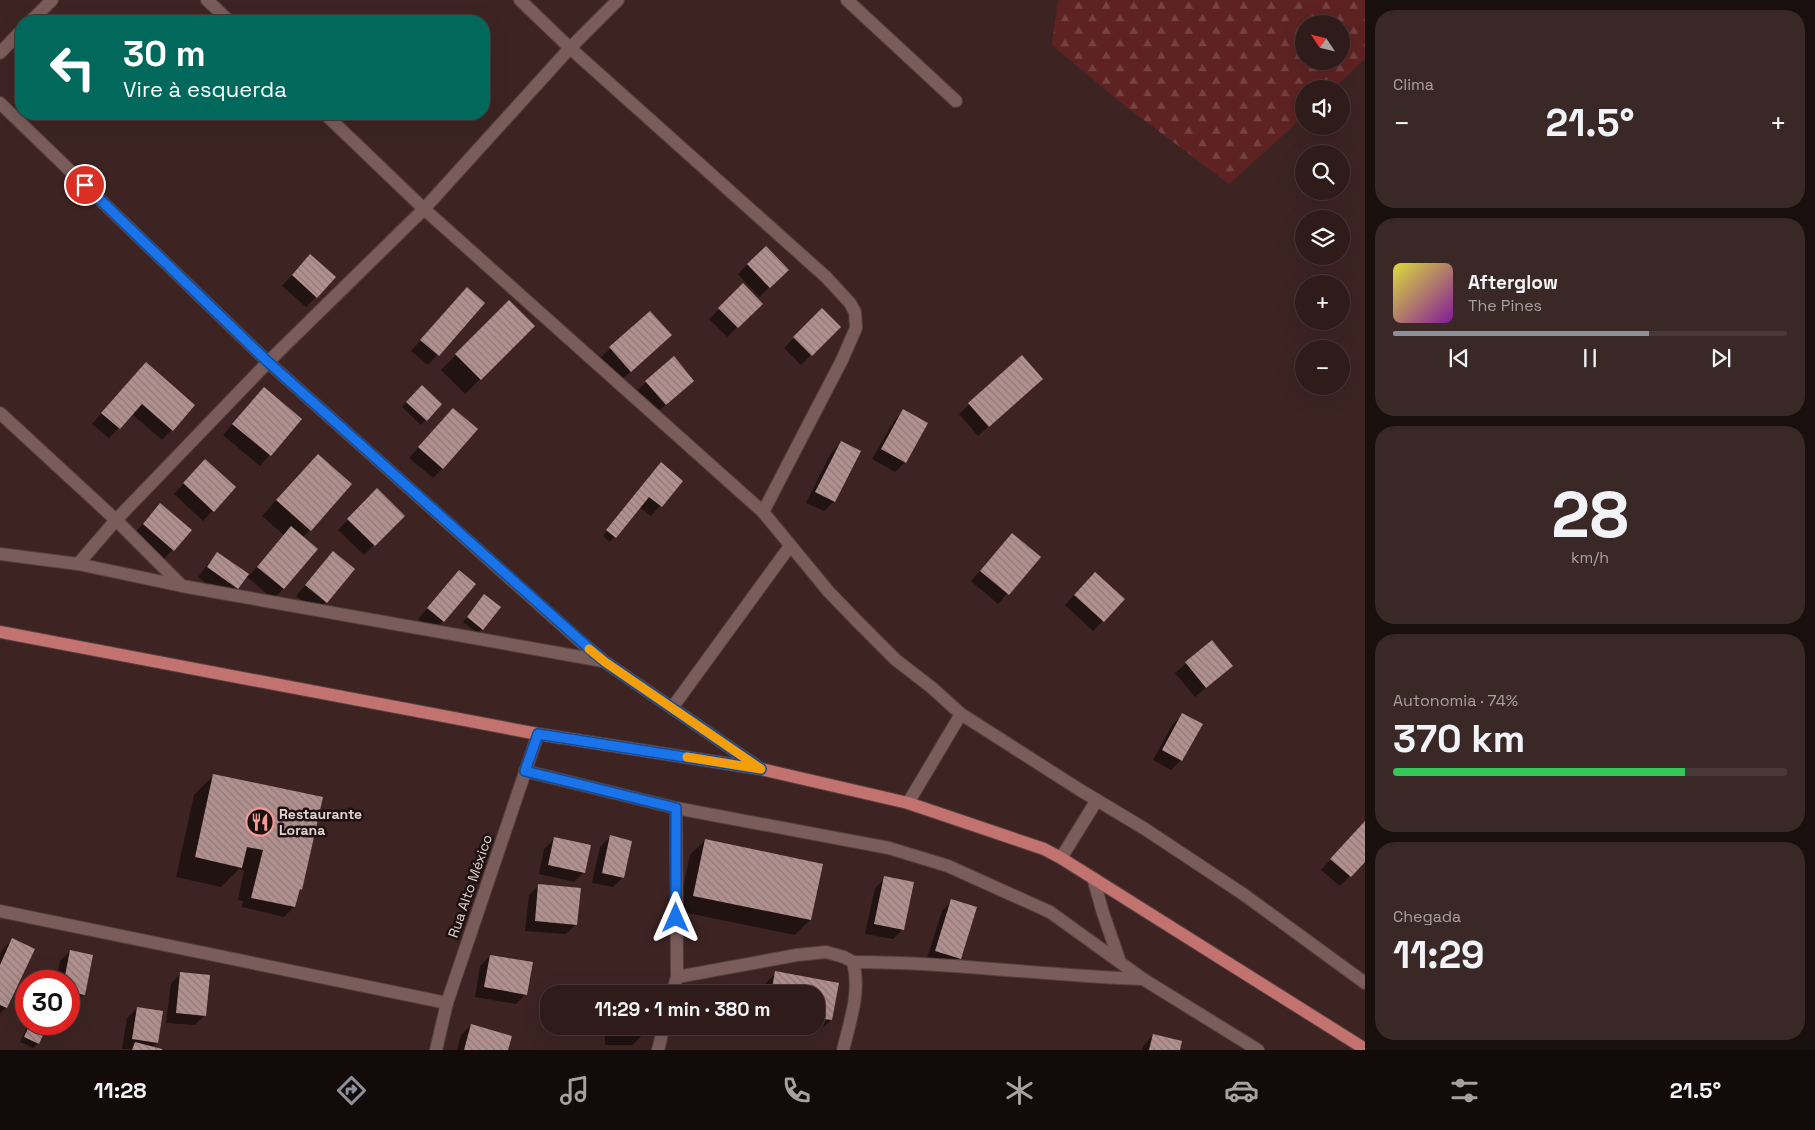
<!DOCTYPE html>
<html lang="pt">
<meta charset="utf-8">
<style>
:root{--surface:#2e1b1a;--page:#3a2827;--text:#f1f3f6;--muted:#a7a1a2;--line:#493939;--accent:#8c9099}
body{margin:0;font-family:"Space Grotesk",sans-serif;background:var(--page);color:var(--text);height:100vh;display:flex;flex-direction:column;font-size:19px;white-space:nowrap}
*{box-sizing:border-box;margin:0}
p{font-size:16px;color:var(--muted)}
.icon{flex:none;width:28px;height:28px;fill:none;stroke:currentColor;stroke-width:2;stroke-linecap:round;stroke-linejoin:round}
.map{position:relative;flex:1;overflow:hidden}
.sheet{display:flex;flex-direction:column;gap:10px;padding:10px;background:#190f0e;width:450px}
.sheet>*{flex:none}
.banner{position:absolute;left:15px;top:15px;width:475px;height:105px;border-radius:20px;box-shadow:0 5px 20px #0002,0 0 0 1px var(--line);background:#00695c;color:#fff;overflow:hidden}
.needle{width:32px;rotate:305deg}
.fabs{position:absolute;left:1295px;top:15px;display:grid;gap:10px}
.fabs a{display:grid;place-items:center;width:55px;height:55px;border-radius:50%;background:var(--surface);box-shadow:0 5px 20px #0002,0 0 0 1px var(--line);font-size:25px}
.speed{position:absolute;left:15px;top:970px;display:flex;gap:10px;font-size:25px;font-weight:700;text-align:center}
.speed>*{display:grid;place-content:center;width:65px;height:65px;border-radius:50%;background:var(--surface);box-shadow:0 5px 20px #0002,0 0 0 1px var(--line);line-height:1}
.speed .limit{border:8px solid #d22;background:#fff;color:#111}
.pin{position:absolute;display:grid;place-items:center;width:42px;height:42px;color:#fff;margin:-21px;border:2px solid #fff;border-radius:50%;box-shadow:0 1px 5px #0007}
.me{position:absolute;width:55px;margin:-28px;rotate:0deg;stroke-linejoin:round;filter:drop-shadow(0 0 4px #0008)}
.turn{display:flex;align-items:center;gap:18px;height:105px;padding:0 25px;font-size:22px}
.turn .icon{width:65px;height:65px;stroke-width:2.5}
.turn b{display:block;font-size:35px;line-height:42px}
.big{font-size:38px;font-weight:700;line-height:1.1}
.sheet .tile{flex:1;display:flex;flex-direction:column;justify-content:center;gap:8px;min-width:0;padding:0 18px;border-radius:20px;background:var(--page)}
.sheet .dial{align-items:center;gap:0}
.dial b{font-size:65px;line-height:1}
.song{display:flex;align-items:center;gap:15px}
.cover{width:60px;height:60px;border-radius:8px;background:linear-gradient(135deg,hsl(60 70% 55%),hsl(290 70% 35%))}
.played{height:5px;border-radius:2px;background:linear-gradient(90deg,var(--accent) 65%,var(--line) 65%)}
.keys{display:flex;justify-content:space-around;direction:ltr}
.heat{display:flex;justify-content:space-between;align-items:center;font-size:28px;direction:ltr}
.charge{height:8px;border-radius:4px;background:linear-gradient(90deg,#34c759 74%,var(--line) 0)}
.trip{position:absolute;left:540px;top:985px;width:285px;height:50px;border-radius:20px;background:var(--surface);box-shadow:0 5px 20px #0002,0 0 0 1px var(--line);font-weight:700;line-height:50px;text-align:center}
.menu{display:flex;height:80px;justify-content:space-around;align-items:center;background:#120b0a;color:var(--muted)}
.menu .icon{width:35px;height:35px}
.menu .on{color:var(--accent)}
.menu b{font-size:22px;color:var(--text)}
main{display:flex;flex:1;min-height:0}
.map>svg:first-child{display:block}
</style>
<main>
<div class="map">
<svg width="1365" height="1050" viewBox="0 0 1365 1050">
<defs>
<pattern id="forest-firs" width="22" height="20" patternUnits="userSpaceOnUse" patternTransform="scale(1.25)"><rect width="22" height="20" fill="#5e2222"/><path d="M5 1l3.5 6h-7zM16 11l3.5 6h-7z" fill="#754141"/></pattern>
<pattern id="building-back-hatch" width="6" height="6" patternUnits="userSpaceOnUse" patternTransform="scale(1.25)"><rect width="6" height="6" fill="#b1918f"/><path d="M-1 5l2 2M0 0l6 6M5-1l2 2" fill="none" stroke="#907877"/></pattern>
</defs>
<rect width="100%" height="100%" fill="#3d2422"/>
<path fill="url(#forest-firs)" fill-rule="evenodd" d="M 1058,0 L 1365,0 L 1365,59 L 1333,89 L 1304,89 L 1304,116 L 1229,184 L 1124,105 L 1052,45 ZM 1304,24 L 1341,24 L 1341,61 L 1304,61 Z"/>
<g fill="#0007">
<polygon points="748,264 777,280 759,297 738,274"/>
<polygon points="300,266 316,297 306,307 282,286"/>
<polygon points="743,285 761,304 727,337 709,319"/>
<polygon points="457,299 483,303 428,365 411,351"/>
<polygon points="509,301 534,326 465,394 441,370"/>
<polygon points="822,310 839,327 801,365 784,348"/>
<polygon points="650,313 660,345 620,381 600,358"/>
<polygon points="1022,357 1042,379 978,436 959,414"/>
<polygon points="146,363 194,405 162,440 132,414 109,438 92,424"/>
<polygon points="693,381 655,414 636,392 646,382"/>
<polygon points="422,387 441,404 421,425 402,407"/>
<polygon points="264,388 301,419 260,466 223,435"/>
<polygon points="904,411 905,462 895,472 872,459 894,421"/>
<polygon points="443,419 443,468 433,478 409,458"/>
<polygon points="841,443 834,501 824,511 806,503 831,453"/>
<polygon points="661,464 682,481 651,516 639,507 610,542 603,536 651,474"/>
<polygon points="303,470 310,530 303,537 317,549 283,589 273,599 246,576 237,589 227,599 198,577 208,564 218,554 249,576 284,535 262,516"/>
<polygon points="195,471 235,487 203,521 174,494"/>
<polygon points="377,490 403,516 364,555 338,530"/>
<polygon points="160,504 190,530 163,560 134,534"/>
<polygon points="1012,535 1039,557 998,604 971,581"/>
<polygon points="333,553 326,602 316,612 296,596"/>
<polygon points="459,572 443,621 433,631 418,619"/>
<polygon points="1085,583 1123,599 1093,631 1065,605"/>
<polygon points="480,601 482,629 478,633 463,622"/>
<polygon points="1211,642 1232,666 1195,697 1175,673"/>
<polygon points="1183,714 1181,760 1171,770 1153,760 1173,724"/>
<polygon points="214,775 301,889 298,893 294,907 284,917 242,907 243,901 238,900 244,870 239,869 221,887 176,877 194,795"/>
<polygon points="1365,823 1365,860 1340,886 1321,870"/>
<polygon points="610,837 623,877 613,887 592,883 600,847"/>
<polygon points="554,839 584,872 574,882 539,874 544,849"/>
<polygon points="705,840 810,920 795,935 678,911 690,855"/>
<polygon points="885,878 903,929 893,939 865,934 875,888"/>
<polygon points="539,885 576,924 566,934 525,931 529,895"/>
<polygon points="952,901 960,958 950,968 926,961 942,911"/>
<polygon points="12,940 33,949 6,1008 0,1013 0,955 2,950"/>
<polygon points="70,951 84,994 74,1004 69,1003 69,981 56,981 60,961"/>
<polygon points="490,956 526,994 516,1004 475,997 480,966"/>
<polygon points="181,973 205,1015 195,1025 166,1023 171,983"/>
<polygon points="776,973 837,984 831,1020 820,1030 800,1026 816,1026 816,994 764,994 766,983"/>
<polygon points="137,1008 157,1043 152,1048 159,1050 122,1049 127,1018"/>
<polygon points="28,1024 46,1024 38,1043 33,1048 20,1042"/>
<polygon points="471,1025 507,1050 457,1050 461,1035"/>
<polygon points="605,1026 642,1026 643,1034 633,1045 605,1045"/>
<polygon points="1153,1036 1178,1050 1142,1050 1143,1046"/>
</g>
<g fill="url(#building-back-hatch)">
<polygon points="766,246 789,270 770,288 747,264"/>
<polygon points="310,254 336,277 317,298 292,275"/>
<polygon points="743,283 763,304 738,328 718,308"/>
<polygon points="467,287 485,303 439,356 420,340"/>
<polygon points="509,300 535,326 481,380 455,354"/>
<polygon points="822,308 841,327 812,356 793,337"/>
<polygon points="650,311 672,335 631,372 609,347"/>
<polygon points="1022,355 1043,379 989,427 968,403"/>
<polygon points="674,356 694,381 666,405 645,381"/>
<polygon points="146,362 195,405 173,431 142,404 120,429 101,413"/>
<polygon points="422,385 442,404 427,421 406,402"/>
<polygon points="264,387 302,419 271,456 232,424"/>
<polygon points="453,408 478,429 443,469 418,447"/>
<polygon points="903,409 928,423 906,463 881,449"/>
<polygon points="841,441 861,451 835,502 815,492"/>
<polygon points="318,454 352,484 311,531 276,500"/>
<polygon points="205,459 236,487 214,512 183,483"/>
<polygon points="661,462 683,481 662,507 649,497 616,538 606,530"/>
<polygon points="377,488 405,516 375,546 347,519"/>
<polygon points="160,503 192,530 174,551 143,524"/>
<polygon points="291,526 318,549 284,589 257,567"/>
<polygon points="1012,533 1041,557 1009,595 980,571"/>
<polygon points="333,551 355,569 327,603 305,585"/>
<polygon points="217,552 249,574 238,589 207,567"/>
<polygon points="459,570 476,584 444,622 427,608"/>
<polygon points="1095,572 1125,599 1104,622 1074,595"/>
<polygon points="484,594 501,607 483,630 467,617"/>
<polygon points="1212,640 1233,666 1206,688 1185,662"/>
<polygon points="1182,713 1203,724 1182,761 1162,750"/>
<polygon points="213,774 323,797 302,890 300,889 295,907 251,898 263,850 247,847 242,868 195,857"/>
<polygon points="1365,821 1365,862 1351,877 1330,859"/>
<polygon points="610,835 632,841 624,878 602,873"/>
<polygon points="554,837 591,845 585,873 548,865"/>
<polygon points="705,839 823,864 811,920 693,896"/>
<polygon points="884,876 914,882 904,930 874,924"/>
<polygon points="538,884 581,888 577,925 535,921"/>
<polygon points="951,899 977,907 961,959 935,951"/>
<polygon points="12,938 35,949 7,1008 0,1005 0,965"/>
<polygon points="70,950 93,955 85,995 69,992 69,981 64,981"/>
<polygon points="490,955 533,962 527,995 484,987"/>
<polygon points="775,971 839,983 832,1020 816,1018 816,994 771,994"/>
<polygon points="180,972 210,975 206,1016 176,1013"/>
<polygon points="137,1007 163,1011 158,1043 132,1039"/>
<polygon points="30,1024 48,1024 39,1044 24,1037"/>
<polygon points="471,1024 512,1036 508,1050 464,1050"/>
<polygon points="615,1026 644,1026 644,1035 615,1036"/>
<polygon points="1153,1034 1182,1041 1180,1050 1149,1050"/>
<polygon points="135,1042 162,1049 162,1050 132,1050"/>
</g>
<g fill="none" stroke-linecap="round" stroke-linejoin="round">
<g stroke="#553f3e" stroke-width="14">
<g id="minor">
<polyline points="207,0 229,21"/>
<polyline points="520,0 570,48 826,277 850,303 855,312 856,328 842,360 763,512"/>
<polyline points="847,0 956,101"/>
<polyline points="31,21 52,0"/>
<polyline points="0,53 21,31"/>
<polyline points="0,103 268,362 581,642 605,662 761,769"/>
<polyline points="325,114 424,209 763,512 829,592 856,620 896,660 931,687 961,714 908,803"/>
<polyline points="0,413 116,520 182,586"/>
<polyline points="0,554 78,564 182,586 603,661"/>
<polyline points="78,564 116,520 268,362 424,209 570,48 618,0"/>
<polyline points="672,708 790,546"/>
<polyline points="961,714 1080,790 1145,829 1243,894 1365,983"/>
<polyline points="525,771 676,808 889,848 948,866 1050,912 1143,979 1258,1050"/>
<polyline points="1061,858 1097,800"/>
<polyline points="1093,878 1103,913 1120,962"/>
<polyline points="0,911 447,1003"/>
<path d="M 853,962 C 950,962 1046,976 1143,979"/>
<path d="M 677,977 L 797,955 L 826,952 L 844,957 L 853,962 C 861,991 850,1021 843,1050"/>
<polyline points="672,994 677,977 676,808"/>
<polyline points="436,1050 447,1003 538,734"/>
<polyline points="658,1050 664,1026"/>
</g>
</g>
<g stroke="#553f3e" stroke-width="14">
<polyline id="primary" points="0,632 538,734 761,769 908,803 1044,849 1061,858 1365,1049"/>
</g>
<use href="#minor" stroke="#7a5d5b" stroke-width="12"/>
<use href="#primary" stroke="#c2726f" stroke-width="12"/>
</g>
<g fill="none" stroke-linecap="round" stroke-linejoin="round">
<g stroke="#114b97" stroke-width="12">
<polyline id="route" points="85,185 268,362 582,642 605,662 761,769 538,734 525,771 676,808 676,918"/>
</g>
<use href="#route" stroke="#1a73e8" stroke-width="9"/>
<polyline stroke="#f59e0b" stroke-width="9" points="589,649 605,662 761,769 687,757"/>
</g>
<defs>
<g id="restaurant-ring" transform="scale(1.4375)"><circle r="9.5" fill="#1c1110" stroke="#f59b96" stroke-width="1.5"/><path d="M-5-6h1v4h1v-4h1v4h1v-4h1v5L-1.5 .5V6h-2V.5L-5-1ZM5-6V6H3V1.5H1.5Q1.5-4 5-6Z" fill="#f59b96"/></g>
</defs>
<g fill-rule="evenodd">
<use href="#restaurant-ring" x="260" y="822"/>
</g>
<g text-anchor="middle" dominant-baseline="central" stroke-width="5" stroke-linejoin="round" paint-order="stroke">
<g font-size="14" font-weight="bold" fill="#e3d2d0" stroke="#1c1110" text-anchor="start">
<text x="279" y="814">Restaurante<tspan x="279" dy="16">Lorana</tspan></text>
</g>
<g font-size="14" fill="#e3d2d0" stroke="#1c1110">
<text transform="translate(470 886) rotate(-71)">Rua Alto México</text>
</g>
</g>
</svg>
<div class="fabs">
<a><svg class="needle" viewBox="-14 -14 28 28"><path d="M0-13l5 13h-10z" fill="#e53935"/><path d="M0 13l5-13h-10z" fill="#a7a1a2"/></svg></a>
<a><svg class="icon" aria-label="sound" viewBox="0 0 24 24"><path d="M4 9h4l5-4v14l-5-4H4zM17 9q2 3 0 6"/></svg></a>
<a><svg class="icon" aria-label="search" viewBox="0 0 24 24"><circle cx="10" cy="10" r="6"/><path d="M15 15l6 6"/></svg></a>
<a><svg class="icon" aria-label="layers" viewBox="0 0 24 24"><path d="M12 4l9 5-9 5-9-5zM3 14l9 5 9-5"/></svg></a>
<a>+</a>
<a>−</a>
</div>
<div class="speed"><div class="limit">30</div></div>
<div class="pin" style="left:85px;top:185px;background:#d93025"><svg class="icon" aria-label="arrive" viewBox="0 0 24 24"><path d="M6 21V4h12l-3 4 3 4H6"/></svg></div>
<svg class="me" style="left:676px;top:918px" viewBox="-20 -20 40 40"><path d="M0-17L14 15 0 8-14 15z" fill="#1a73e8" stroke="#fff" stroke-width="4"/></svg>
<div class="trip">11:29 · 1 min · 380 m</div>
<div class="banner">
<div class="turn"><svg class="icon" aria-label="left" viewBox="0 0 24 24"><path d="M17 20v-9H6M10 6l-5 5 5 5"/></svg><div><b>30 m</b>Vire à esquerda</div></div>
</div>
</div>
<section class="sheet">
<div class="tile"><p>Clima</p>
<div class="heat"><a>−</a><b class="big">21.5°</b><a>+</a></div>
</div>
<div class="tile">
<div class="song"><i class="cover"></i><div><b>Afterglow</b><p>The Pines</p></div></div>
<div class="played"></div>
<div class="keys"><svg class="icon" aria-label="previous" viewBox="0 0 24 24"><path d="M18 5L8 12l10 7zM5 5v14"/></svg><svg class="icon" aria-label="pause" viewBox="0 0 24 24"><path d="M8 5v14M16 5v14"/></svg><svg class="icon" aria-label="next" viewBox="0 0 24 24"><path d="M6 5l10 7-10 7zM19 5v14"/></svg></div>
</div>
<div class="tile dial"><b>28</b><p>km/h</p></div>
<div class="tile"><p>Autonomia · 74%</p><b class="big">370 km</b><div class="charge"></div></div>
<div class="tile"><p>Chegada</p><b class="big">11:29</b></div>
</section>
</main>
<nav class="menu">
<b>11:28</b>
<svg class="icon on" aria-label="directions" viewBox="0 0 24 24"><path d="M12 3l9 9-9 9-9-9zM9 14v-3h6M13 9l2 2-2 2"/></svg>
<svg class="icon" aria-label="music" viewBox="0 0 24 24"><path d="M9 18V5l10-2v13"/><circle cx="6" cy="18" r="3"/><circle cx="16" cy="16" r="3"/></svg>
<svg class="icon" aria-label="phone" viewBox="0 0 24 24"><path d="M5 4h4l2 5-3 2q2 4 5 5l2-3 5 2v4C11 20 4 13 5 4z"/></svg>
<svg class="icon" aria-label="climate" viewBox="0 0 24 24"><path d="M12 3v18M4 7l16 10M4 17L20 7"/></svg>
<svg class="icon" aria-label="car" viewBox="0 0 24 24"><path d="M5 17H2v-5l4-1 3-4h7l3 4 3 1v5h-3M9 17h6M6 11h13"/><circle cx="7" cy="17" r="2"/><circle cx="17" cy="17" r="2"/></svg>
<svg class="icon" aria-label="filters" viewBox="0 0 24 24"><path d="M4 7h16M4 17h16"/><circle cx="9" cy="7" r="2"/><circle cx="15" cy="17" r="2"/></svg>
<b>21.5°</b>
</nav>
